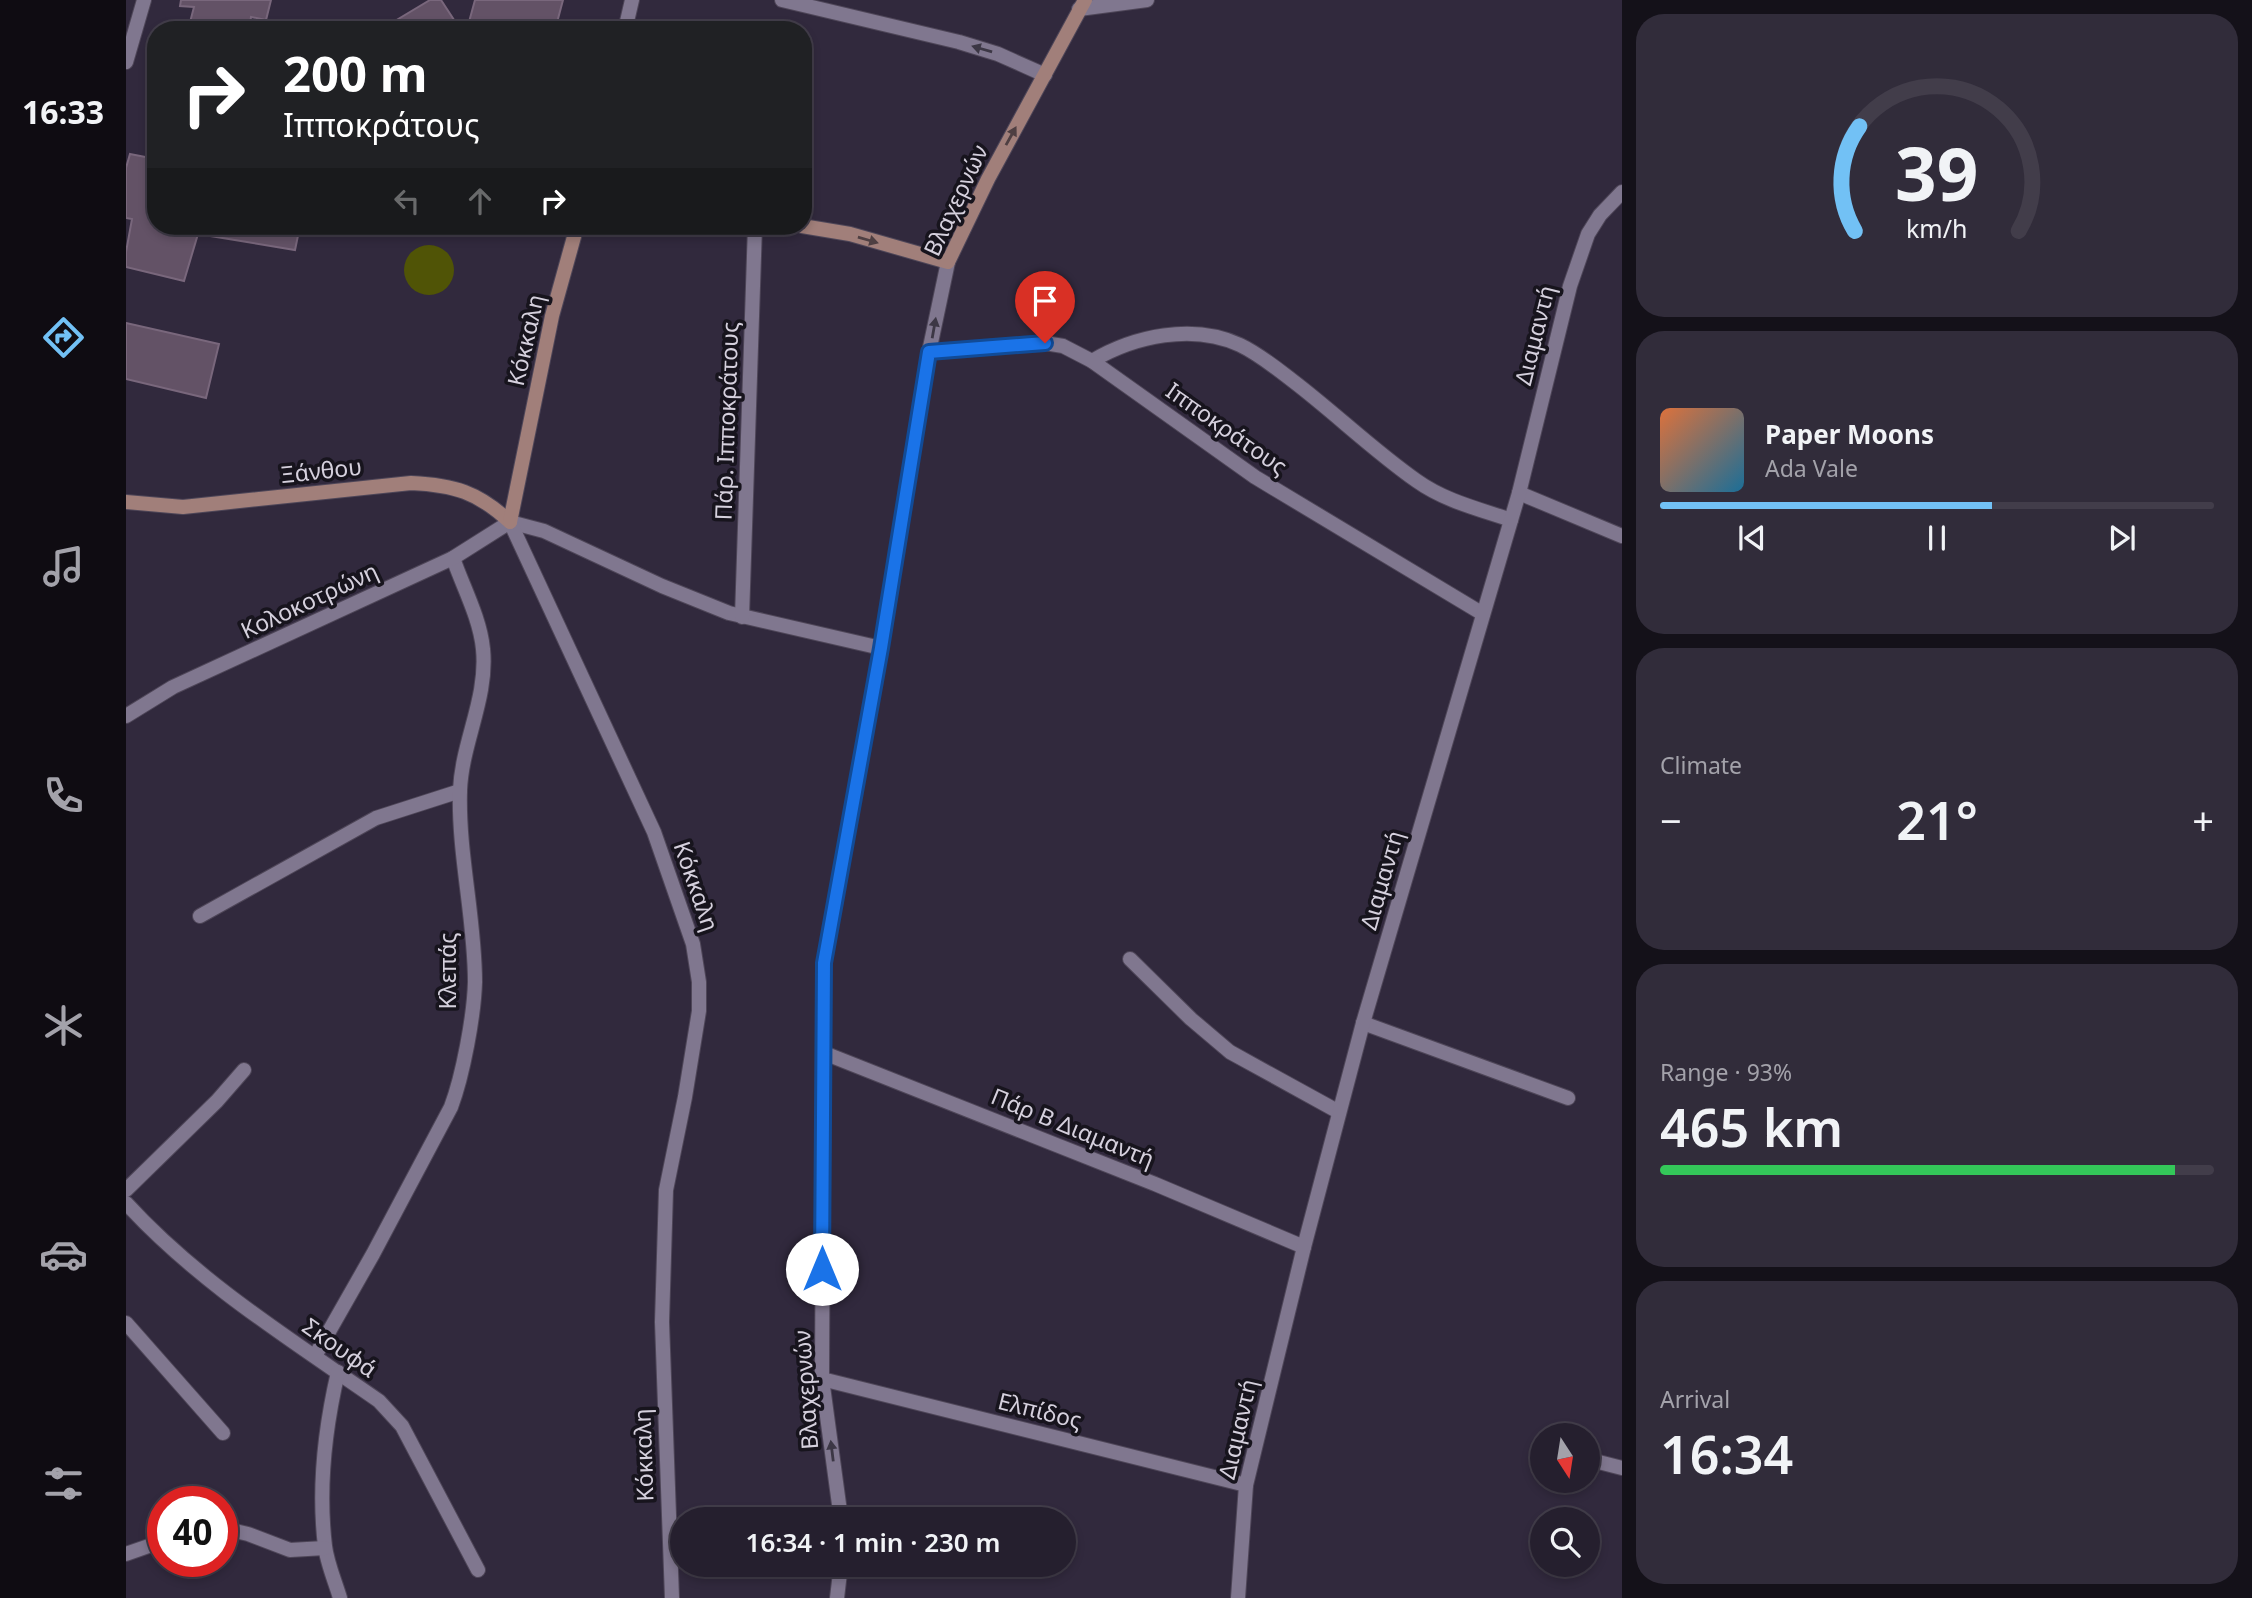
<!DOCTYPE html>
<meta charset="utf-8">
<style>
:root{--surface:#251f2e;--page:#312c3a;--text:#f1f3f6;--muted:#a3a2aa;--line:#423d4a;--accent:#72c1f5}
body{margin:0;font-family:"Noto Sans",sans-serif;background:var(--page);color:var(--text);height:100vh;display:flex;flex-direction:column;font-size:26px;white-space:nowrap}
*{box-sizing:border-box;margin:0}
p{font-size:23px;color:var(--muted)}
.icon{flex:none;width:38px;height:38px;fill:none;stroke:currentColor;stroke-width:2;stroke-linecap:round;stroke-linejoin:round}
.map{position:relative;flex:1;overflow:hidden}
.panel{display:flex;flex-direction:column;gap:14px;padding:14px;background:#141119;width:630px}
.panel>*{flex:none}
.top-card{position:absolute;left:21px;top:21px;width:665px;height:214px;border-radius:28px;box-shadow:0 4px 10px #0003,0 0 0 2px var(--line);background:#202124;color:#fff;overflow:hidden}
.needle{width:46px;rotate:168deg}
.fabs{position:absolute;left:1404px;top:1423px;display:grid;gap:14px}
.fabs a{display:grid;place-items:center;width:70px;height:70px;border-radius:50%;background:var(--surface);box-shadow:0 4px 10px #0003,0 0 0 2px var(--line);font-size:35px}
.speed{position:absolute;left:21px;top:1486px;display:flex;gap:14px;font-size:35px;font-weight:700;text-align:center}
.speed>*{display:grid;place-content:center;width:91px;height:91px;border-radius:50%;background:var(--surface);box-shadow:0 4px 10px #0003,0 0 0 2px var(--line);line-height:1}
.speed .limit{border:10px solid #d22;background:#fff;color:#111}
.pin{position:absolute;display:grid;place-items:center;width:60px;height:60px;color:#fff;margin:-72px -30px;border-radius:50% 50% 50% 0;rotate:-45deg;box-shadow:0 0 7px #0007}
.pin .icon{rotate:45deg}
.me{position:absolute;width:77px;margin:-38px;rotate:0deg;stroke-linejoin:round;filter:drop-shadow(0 0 5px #0008)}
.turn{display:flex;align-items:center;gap:24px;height:147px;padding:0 21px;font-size:32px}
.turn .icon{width:91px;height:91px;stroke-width:2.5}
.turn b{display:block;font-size:49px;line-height:60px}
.lanes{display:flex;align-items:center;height:66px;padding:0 21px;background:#0003;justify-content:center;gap:35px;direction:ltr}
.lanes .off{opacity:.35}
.big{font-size:52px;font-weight:600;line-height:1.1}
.panel .tile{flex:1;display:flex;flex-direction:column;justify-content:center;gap:10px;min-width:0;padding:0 24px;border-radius:28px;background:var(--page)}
.panel .dial{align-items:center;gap:0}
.dial svg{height:182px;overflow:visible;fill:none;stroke:var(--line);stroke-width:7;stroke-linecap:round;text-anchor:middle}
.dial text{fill:var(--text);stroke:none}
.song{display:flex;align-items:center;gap:21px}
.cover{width:84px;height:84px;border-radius:10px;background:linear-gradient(135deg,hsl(20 70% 55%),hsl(200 70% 35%))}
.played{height:7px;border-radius:4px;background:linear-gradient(90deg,var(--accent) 60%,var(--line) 60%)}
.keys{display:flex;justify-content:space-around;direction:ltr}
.heat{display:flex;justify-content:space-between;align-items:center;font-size:38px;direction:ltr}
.charge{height:10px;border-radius:5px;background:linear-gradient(90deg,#34c759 93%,var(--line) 0)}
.trip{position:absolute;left:544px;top:1507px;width:406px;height:70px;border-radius:35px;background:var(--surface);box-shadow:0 4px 10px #0003,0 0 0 2px var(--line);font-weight:600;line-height:70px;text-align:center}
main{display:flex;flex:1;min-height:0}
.tabs{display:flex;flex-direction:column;width:126px;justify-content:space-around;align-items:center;background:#0f0c12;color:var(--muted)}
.tabs .icon{width:49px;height:49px}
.tabs .current{color:var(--accent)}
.tabs b{font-size:32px;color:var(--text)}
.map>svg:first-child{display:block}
</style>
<main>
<nav class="tabs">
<b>16:33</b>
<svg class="icon current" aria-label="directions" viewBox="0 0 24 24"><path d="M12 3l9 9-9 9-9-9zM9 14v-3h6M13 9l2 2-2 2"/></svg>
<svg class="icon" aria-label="music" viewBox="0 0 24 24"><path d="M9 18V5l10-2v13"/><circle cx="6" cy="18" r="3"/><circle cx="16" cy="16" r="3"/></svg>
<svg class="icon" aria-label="phone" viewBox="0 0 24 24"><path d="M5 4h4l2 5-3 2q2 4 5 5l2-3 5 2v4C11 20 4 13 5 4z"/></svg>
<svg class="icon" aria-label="climate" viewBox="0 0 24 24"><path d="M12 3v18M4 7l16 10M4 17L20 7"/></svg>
<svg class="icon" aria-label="car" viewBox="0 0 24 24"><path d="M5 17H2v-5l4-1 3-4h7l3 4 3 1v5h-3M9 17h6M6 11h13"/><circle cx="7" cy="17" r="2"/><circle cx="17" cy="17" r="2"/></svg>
<svg class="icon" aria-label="filters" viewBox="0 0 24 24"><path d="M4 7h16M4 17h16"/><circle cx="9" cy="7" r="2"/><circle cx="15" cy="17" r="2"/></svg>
</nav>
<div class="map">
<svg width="1496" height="1598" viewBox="0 0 1496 1598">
<rect width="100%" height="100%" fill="#31293d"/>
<circle fill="#505406" cx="303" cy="270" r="25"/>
<g fill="#635266" stroke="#79677c" stroke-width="2">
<polygon points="55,0 145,0 140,20 125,17 123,30 62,30 68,7 54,6"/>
<polygon points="304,0 315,0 334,29 343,22 349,0 437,0 429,30 412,27 411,30 254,30"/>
<polygon points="4,154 30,159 30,226 174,226 169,250 72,234 58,281 0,267 0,252 6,219 0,218 0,168"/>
<polygon points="0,323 93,344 80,398 0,379"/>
</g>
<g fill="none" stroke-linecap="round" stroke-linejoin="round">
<g stroke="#4e4658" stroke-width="16">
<g id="service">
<path d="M 966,361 C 1008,336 1067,323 1114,345 C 1133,354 1150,368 1167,381 C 1209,413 1248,451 1291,481 C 1319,501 1353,509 1385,520"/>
<polyline points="384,522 418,531 536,586 603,613 755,648"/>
</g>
</g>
<g stroke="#4e4658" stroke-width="16">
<g id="minor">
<polyline points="656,0 833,42 872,54 919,75"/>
<polyline points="953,9 1021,0"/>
<polyline points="0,62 18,0"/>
<polyline points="803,352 919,343 937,346 966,361 1129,477 1357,614"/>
<polyline points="1393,493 1496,536"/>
<polyline points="616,617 629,226"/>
<polyline points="74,916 250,818 334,791"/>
<polyline points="1004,959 1065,1019 1104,1052 1213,1112"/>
<polyline points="1237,1023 1442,1098"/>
<polyline points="698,1053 1029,1184 1178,1247"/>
<polyline points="0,1190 91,1101 118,1070"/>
<path d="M 0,1203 C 72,1282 167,1341 253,1401 L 276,1426 L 352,1570"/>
<polyline points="0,1323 97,1433"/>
<path d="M 189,1356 L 247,1254 L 325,1107 C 337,1075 348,1016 349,982 C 349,918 332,854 334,790 C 336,742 362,698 357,649 C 354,618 337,587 327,558"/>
<path d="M 212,1372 C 199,1428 192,1488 199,1546 C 201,1563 209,1581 214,1598"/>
<polyline points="696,1379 1120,1485"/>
<polyline points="1461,1459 1496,1468"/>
<polyline points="96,1528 122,1534 164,1550 199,1548"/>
<polyline points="0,1554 37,1541"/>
<polyline points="1112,1598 1120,1485 1178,1247 1237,1023 1393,493 1444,286 1462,234 1474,215 1496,192"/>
</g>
</g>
<g stroke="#4e4658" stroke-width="16">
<g id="tertiary">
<polyline points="499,30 506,0"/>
<polyline points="0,716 47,687 327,558 384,522 528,832 567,944 573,982 573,1011 559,1097 540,1190 536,1322 546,1598"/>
<polyline points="715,1519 696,1379 698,963 755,648 803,352 822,262"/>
<polyline points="711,1598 715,1564"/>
</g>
</g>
<g stroke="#4e4658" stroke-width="16">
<g id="secondary">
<polyline points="676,226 724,234 822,262 862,179 959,0"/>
<path d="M 0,502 L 57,507 L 285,483 C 328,485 352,492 384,522"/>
<polyline points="384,522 426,316 451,226"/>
</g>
</g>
<use href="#service" stroke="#80778f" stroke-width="14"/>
<use href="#minor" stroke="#80778f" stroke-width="14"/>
<use href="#tertiary" stroke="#80778f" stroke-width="14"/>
<use href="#secondary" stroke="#a17f7a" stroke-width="14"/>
</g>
<defs><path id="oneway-solid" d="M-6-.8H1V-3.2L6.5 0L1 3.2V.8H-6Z" transform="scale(1.75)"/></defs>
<g fill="#3c3745">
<use href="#oneway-solid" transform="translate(856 49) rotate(-164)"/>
<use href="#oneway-solid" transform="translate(808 328) rotate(-80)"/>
<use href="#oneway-solid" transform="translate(706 1451) rotate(-97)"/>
</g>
<g fill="#4e3f42">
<use href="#oneway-solid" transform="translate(885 136) rotate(-61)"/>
<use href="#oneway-solid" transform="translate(742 240) rotate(16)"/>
</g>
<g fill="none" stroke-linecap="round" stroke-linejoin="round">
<g stroke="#114b97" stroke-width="18">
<polyline id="route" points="696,1269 698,963 755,648 803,352 919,343"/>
</g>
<use href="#route" stroke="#1a73e8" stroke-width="12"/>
</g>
<g text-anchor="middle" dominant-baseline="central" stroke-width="7" stroke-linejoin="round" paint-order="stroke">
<g font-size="23" fill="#d5d0dd" stroke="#17141d">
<text transform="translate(829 200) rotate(-65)">Βλαχερνών</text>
<text transform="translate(1408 335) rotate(-76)">Διαμαντή</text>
<text transform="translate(399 340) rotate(-77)">Κόκκαλη</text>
<text transform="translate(600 421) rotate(-88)">Πάρ. Ιπποκράτους</text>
<text transform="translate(1101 428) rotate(35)">Ιπποκράτους</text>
<text transform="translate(195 470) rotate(-6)">Ξάνθου</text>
<text transform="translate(183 600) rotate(-25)">Κολοκοτρώνη</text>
<text transform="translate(1255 880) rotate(-74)">Διαμαντή</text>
<text transform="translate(571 886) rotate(71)">Κόκκαλη</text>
<text transform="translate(321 971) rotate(-90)">Κλεπάς</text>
<text transform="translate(947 1127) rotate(22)">Πάρ Β Διαμαντή</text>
<text transform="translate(214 1347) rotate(35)">Σκουφά</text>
<text transform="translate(679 1390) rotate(-94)">Βλαχερνών</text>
<text transform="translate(914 1410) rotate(14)">Ελπίδος</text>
<text transform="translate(1111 1429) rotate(-77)">Διαμαντή</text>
<text transform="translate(517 1455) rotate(-92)">Κόκκαλη</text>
</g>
</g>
</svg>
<div class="fabs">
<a><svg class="needle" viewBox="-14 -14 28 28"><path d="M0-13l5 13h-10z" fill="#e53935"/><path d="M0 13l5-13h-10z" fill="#a3a2aa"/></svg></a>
<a><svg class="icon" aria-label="search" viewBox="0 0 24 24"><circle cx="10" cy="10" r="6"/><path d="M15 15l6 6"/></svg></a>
</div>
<div class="speed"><div class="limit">40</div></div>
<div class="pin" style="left:919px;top:343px;background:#d93025"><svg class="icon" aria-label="arrive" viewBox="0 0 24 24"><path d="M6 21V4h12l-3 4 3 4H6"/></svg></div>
<svg class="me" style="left:696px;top:1269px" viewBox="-20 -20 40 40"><circle r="19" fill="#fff"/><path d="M0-13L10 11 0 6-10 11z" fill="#1a73e8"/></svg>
<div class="trip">16:34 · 1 min · 230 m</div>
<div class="top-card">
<div class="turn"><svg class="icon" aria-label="right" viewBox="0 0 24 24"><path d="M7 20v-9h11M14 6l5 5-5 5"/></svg><div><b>200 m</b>Ιπποκράτους</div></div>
<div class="lanes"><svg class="icon off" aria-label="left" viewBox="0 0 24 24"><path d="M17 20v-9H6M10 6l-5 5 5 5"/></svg><svg class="icon off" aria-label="ahead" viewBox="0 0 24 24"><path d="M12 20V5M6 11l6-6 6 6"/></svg><svg class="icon" aria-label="right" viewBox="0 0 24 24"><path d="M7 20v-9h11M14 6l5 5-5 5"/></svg></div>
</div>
</div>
<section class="panel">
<div class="tile dial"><svg viewBox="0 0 100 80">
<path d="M14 69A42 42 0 1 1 86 69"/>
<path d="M14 69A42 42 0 0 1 16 23" stroke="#72c1f5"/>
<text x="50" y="56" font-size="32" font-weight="700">39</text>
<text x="50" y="72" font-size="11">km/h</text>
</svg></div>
<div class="tile">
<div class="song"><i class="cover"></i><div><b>Paper Moons</b><p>Ada Vale</p></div></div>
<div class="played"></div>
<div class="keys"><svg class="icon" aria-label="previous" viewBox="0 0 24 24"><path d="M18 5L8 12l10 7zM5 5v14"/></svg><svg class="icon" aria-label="pause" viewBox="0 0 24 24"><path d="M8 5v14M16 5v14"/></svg><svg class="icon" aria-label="next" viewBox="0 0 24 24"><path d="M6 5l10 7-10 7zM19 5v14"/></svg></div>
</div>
<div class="tile"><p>Climate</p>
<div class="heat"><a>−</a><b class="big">21°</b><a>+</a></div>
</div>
<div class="tile"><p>Range · 93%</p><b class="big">465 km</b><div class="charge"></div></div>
<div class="tile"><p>Arrival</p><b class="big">16:34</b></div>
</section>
</main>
